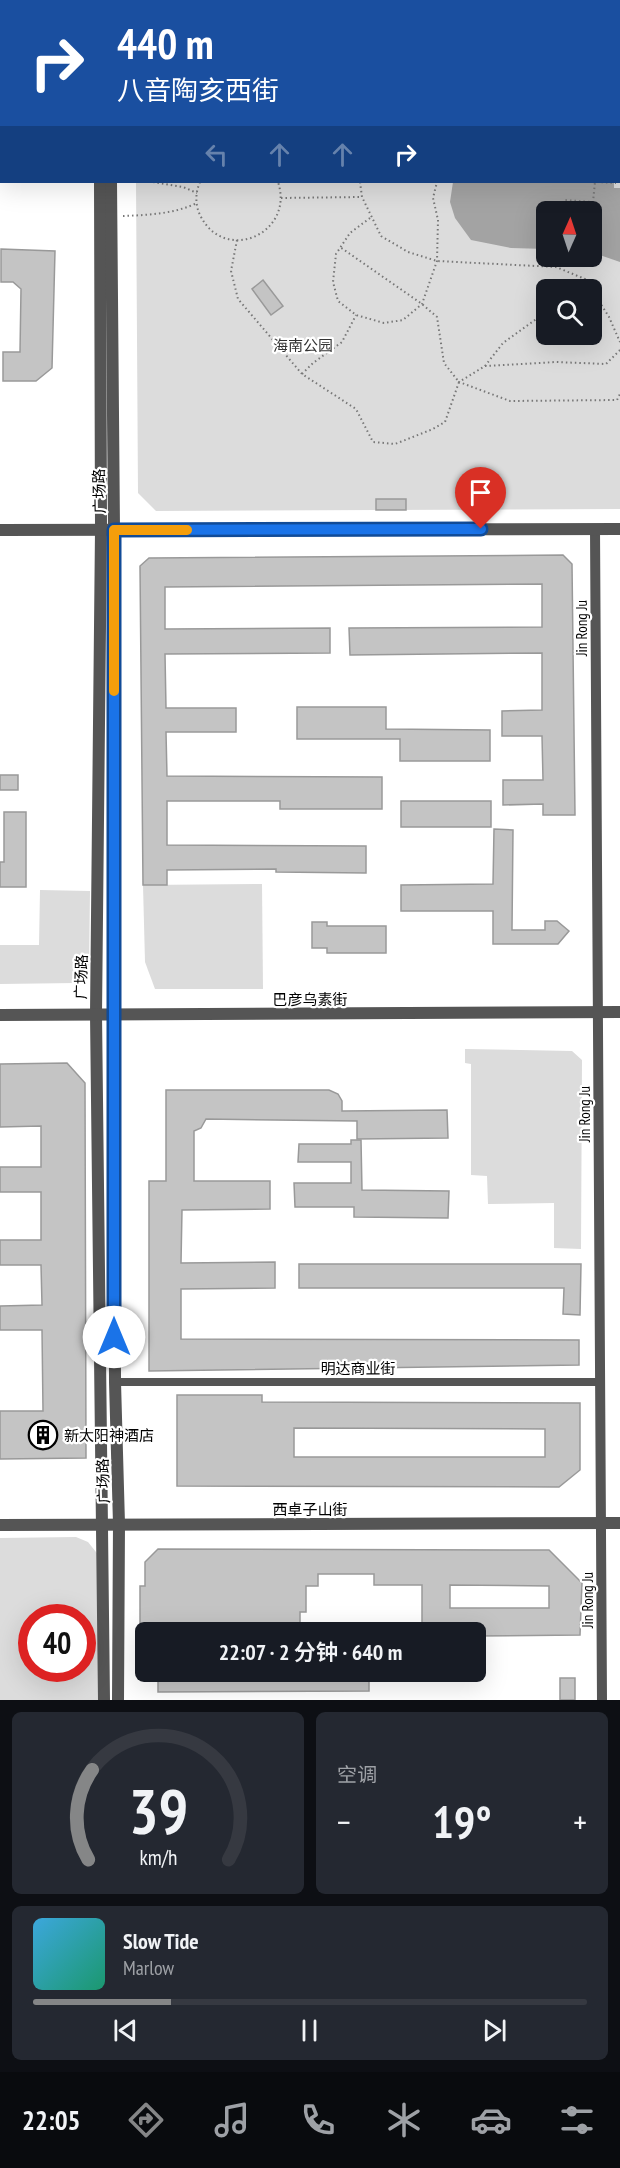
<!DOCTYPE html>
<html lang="zh">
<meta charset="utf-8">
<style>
:root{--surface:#171b24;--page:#242831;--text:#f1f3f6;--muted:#9ea1a6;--line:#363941;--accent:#858687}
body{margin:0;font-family:"PT Sans Narrow","Noto Sans SC",sans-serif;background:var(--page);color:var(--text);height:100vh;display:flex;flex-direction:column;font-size:22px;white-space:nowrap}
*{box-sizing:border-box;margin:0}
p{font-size:20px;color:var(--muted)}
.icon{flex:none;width:33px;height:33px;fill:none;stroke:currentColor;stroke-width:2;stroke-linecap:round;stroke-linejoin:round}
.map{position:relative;height:1700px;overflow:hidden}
.details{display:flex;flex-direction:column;gap:12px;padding:12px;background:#0d0f14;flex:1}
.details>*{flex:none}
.top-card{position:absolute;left:0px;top:0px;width:621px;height:183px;box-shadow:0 6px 24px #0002;background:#1a4fa0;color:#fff;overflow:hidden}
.needle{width:39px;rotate:3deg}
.buttons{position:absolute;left:536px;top:201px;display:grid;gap:12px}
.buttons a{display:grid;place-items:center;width:66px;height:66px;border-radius:9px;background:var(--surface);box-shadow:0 6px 24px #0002;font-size:30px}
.speed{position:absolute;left:18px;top:1604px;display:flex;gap:12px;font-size:30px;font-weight:700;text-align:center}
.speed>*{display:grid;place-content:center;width:78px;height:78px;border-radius:50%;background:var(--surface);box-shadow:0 6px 24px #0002;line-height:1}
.speed .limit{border:9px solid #d22;background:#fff;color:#111}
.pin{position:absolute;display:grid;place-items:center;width:51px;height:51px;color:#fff;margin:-62px -26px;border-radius:50% 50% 50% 0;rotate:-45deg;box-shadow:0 0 6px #0007}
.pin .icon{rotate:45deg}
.me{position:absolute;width:66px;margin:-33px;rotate:0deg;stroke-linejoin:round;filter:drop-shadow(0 0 4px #0008)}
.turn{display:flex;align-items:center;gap:21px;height:126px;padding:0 18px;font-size:27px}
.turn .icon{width:78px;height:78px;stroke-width:2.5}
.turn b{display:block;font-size:42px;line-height:51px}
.lanes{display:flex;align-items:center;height:57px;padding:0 18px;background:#0003;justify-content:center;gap:30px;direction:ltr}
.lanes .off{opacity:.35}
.big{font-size:45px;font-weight:600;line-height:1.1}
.details .widget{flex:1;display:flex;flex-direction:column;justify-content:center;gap:9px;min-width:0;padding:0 21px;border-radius:9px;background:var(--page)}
.details .dial{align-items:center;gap:0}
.dial svg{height:156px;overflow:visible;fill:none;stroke:var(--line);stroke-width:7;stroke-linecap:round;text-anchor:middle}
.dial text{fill:var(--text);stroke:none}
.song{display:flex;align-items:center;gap:18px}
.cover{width:72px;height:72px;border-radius:9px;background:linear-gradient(135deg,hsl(200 70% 55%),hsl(160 70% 35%))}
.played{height:6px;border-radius:3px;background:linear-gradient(90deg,var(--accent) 25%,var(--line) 25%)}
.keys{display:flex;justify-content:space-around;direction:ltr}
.heat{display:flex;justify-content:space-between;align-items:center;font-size:33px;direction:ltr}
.details .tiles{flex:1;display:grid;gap:12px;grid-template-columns:1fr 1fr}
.widget:last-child{grid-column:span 2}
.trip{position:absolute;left:135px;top:1622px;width:351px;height:60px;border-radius:9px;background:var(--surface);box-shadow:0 6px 24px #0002;font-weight:600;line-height:60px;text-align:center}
.dock{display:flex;height:96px;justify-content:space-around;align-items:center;background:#090b0e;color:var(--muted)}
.dock .icon{width:42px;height:42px}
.dock .current{color:var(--accent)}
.dock b{font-size:27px;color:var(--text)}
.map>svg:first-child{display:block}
</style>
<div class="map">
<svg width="620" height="1700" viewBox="0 0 620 1700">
<rect width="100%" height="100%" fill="#fff"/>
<g fill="#dcdcdc" fill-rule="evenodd">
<path d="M 134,0 L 620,0 L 620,509 L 156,511 L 138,493 L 136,182 L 620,182 L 620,2 ZM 546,212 L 591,212 L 591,256 L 546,256 ZM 546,290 L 591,290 L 591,334 L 546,334 Z"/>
<polygon points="262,884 263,989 155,989 145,962 143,885"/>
<polygon points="40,890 90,891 89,970 76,983 0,984 0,945 39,945"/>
<polygon points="465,1049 572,1051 582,1060 581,1249 554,1248 554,1203 488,1204 487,1176 471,1175 471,1064 465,1063"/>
<path d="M 76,1537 L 88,1542 L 100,1557 L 100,1700 L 0,1700 L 0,1538 ZM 32,1617 L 82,1617 L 82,1668 L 32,1668 Z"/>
</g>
<polygon fill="#a3a3a3" points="453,182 614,182 614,188 620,188 620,262 591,252 591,212 546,212 546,249 511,248 471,240 455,218 450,202"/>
<g fill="#c4c4c4" stroke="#999" stroke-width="1.5" fill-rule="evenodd">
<polygon points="1,249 55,251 52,368 36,381 3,381 3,352 20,352 21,289 13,282 1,282"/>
<polygon points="263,280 283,306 271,315 252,289"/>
<rect x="376" y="499" width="30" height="11"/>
<polygon points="563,555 572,564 575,815 543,815 543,804 503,805 503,780 543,780 542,736 502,736 502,711 542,710 542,653 350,655 349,628 542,627 542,584 165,587 165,629 330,628 330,653 165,654 166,708 236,708 236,732 166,732 167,776 382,777 382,809 280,809 280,801 167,801 167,845 366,846 366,873 276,872 276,869 167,870 167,885 143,885 140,566 149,558"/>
<polygon points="297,707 386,707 386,729 490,730 490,761 400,761 400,739 297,739"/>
<rect x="0" y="775" width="18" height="15"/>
<rect x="401" y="801" width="90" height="26"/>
<polygon points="4,812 26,812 26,887 0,887 0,862 4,862"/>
<polygon points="494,829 513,830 512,930 545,930 545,921 557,921 569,931 558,944 493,944 493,911 401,911 401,885 493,884"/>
<polygon points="312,922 327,922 327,926 386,926 386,953 327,953 327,948 312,948"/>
<polygon points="67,1063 85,1083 86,1458 0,1459 0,1411 43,1411 42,1330 0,1330 0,1306 42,1305 41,1265 0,1265 0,1240 41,1240 41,1192 0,1192 0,1167 41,1167 41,1126 0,1127 0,1064"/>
<polygon points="166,1090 329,1090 338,1094 342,1101 342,1111 447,1110 448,1138 357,1139 357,1121 206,1119 201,1128 194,1131 194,1181 270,1181 270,1209 182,1210 181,1263 275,1262 275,1288 181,1289 181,1339 579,1340 579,1365 149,1371 149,1181 166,1181"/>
<polygon points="351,1140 361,1140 362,1190 449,1191 448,1218 354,1217 354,1207 295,1207 294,1183 351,1183 351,1162 298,1162 299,1144 351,1144"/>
<polygon points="299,1264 581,1264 580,1315 563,1314 564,1288 299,1288"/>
<path d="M 177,1395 L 262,1395 L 262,1402 L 580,1403 L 580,1470 L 559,1487 L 177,1486 ZM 294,1428 L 545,1429 L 545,1457 L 294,1457 Z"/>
<path d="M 158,1549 L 549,1550 L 582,1583 L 580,1635 L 476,1636 L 476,1632 L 422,1632 L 422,1585 L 374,1585 L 374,1574 L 318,1574 L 318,1586 L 306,1586 L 306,1612 L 300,1612 L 300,1632 L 140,1632 L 140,1586 L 145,1586 L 145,1562 ZM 450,1585 L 549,1586 L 549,1608 L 450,1608 Z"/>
<polygon points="158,1671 369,1671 369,1691 158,1692"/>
<rect x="560" y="1678" width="15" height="22"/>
</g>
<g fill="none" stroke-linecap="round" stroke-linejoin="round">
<g stroke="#777" stroke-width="2" stroke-dasharray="1.5 3" stroke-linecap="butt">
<polyline points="620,74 620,73"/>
<polyline points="153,182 183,187 197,193"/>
<path d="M 200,182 C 195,193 195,206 201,217 C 226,264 295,233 278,182"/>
<polyline points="360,182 362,197 381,236 408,252 437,261 556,267 585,279 609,317 620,342"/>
<polyline points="597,182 616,183"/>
<polyline points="281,198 362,197"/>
<polyline points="563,212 564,200 593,202 595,182"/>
<path d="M 123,216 C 148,215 174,214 197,203"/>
<polyline points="370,218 350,233 336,254 333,282 338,301 356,315 384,323 403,320 422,304 437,261 438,220 433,198 437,182"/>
<polyline points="237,240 231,271 238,299 302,374 356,409 373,442 395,444 433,429 445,422 459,382 444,363 437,317 422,304 340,247"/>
<polyline points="537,255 539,220 546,220"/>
<polyline points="575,290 585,279"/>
<polyline points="620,350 606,364 556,362 485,366 459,382 510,401 617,400 620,394"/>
<polyline points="485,366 503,343 546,312"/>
<polyline points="302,374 313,363 342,342 356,315"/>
</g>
<polyline stroke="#555" stroke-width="8" points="115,1382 601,1382"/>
<polyline stroke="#555" stroke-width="10" points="595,529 602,1700"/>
<g stroke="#555" stroke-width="12">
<polyline points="99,0 99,2"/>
<polyline points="112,2 112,0"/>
<polyline points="100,182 101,530 96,1014 104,1700"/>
<polyline points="111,182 114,530 115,1382 119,1524 118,1700"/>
<polyline points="0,530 620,529"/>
<polyline points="0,1015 620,1012"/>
<polyline points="0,1525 620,1523"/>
</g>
</g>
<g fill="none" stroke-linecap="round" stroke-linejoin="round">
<g stroke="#114b97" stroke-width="15">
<polyline id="route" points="114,1337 114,530 481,529"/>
</g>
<use href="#route" stroke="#1a73e8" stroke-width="10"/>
<polyline stroke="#f59e0b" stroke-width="10" points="114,691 114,530 187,530"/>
</g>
<defs>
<g id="building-ring" transform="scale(1.5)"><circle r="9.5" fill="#fff" stroke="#000" stroke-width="1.5"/><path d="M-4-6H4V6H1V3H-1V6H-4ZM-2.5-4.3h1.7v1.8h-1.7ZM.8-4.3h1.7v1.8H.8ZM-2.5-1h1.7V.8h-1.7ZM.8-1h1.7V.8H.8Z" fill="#000"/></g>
</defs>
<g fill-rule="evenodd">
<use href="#building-ring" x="43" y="1435"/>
</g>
<g text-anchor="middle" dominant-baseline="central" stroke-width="4.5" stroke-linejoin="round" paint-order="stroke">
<g font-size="15" fill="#333" stroke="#fff">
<text x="303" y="345">海南公园</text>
</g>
<g font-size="15" fill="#000" stroke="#fff">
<text transform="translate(99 491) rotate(-91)">广场路</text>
<text transform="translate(581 628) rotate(-90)">Jin Rong Ju</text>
<text transform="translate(81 977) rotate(-89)">广场路</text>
<text x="310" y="999">巴彦乌素街</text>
<text transform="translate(584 1114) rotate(-90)">Jin Rong Ju</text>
<text x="358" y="1368">明达商业街</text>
<text transform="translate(103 1481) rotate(-92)">广场路</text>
<text x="310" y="1509">西卓子山街</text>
<text transform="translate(587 1600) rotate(-90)">Jin Rong Ju</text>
</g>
<g font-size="15" fill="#000" stroke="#fff" text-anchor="start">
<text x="64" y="1435">新太阳神酒店</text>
</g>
</g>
</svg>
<div class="buttons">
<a><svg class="needle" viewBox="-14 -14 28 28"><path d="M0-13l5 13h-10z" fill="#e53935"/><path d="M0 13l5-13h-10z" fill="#9ea1a6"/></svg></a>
<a><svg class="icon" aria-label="search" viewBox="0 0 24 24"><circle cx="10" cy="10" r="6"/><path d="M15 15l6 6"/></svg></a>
</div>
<div class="speed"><div class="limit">40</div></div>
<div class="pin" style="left:481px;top:529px;background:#d93025"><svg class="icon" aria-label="arrive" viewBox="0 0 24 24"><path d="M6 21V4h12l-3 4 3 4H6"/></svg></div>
<svg class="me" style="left:114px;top:1337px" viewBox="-20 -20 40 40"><circle r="19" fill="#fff"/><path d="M0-13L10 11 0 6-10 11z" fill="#1a73e8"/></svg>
<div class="trip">22:07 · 2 分钟 · 640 m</div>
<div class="top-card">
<div class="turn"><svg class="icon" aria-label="right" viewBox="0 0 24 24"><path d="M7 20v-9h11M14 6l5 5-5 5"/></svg><div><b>440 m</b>八音陶亥西街</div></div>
<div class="lanes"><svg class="icon off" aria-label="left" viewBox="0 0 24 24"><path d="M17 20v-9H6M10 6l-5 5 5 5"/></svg><svg class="icon off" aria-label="ahead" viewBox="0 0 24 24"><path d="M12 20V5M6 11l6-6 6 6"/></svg><svg class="icon off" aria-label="ahead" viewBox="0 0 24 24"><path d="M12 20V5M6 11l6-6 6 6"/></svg><svg class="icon" aria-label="right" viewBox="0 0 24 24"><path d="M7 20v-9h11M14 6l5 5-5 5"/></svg></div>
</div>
</div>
<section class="details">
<div class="tiles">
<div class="widget dial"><svg viewBox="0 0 100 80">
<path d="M14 69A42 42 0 1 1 86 69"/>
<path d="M14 69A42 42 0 0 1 16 23" stroke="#858687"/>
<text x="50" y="56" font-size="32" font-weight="700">39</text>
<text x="50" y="72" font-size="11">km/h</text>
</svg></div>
<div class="widget"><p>空调</p>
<div class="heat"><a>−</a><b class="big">19°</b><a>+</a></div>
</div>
<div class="widget">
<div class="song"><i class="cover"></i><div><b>Slow Tide</b><p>Marlow</p></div></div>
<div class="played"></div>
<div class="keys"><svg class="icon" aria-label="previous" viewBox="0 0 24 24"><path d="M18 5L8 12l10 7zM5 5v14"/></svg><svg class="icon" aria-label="pause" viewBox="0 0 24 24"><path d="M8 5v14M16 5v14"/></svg><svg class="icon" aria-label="next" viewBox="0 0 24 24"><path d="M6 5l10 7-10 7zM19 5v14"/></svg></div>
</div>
</div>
</section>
<nav class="dock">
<b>22:05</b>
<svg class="icon current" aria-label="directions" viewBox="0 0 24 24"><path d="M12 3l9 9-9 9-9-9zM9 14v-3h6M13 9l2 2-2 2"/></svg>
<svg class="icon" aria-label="music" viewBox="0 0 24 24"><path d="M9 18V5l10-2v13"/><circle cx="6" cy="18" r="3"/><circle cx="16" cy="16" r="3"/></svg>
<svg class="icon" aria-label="phone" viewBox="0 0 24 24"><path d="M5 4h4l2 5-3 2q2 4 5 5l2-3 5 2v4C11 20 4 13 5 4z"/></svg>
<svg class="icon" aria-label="climate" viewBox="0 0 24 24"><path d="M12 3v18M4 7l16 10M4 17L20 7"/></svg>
<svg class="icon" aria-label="car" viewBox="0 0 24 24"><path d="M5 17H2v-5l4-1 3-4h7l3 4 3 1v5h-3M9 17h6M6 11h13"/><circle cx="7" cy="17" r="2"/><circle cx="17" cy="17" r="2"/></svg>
<svg class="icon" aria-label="filters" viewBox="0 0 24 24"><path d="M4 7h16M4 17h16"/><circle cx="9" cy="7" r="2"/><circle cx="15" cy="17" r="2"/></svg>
</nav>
